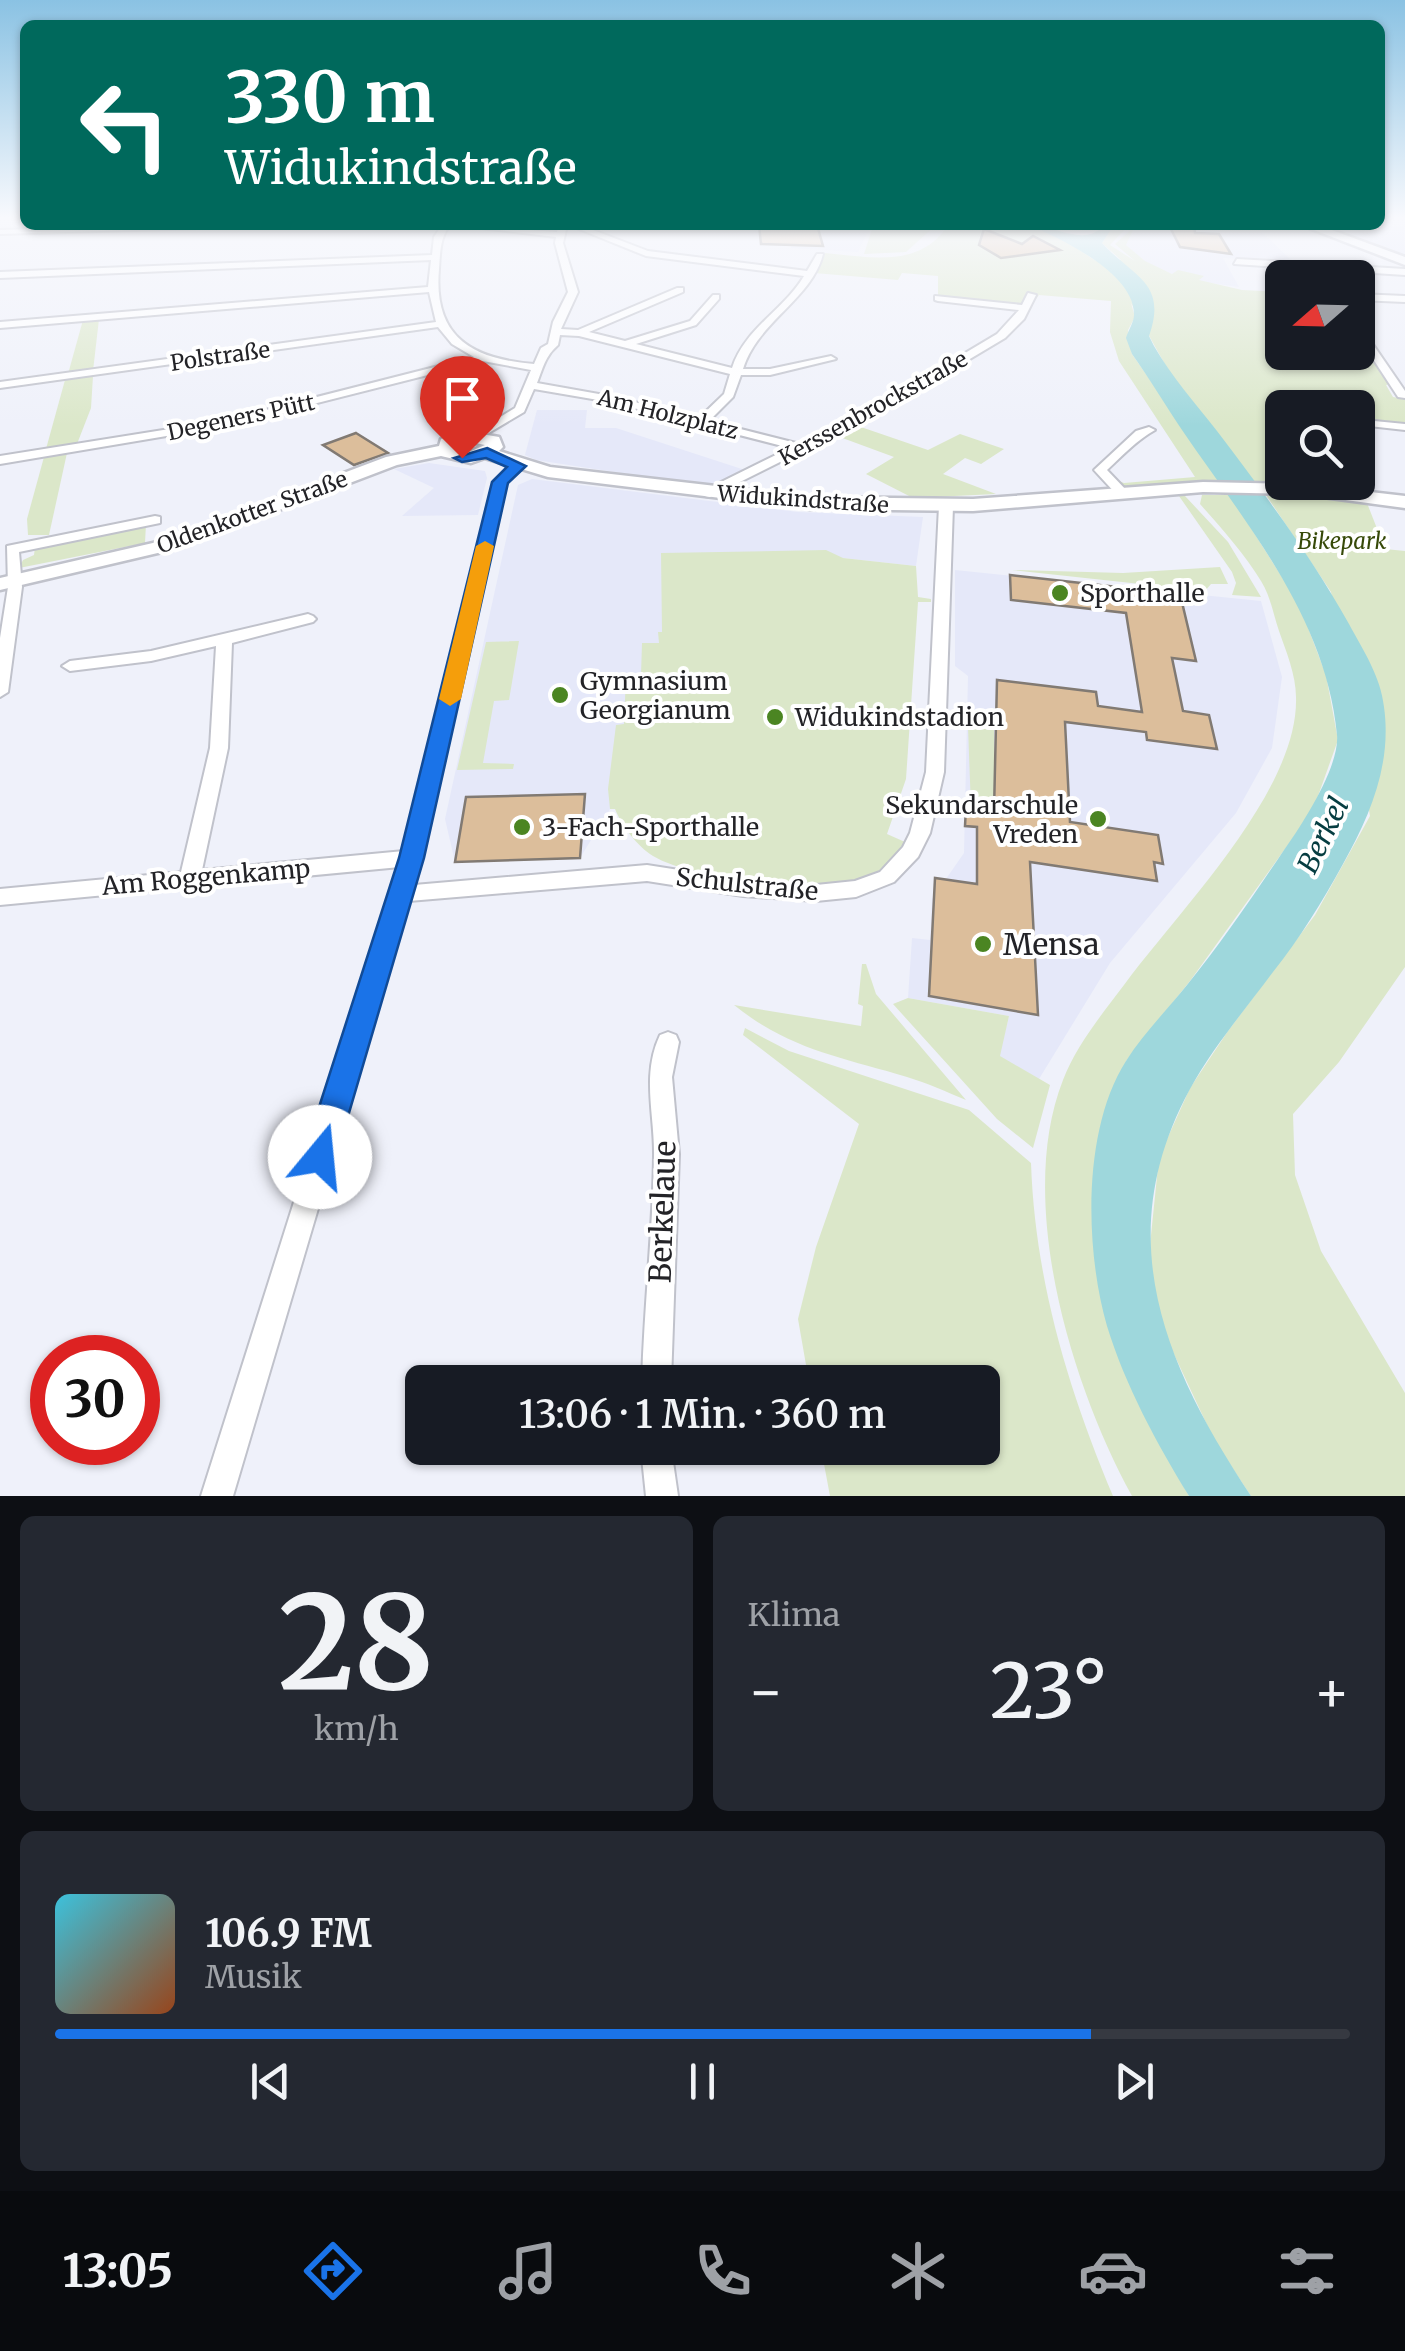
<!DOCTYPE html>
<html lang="de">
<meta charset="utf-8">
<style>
:root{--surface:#171b24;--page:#242831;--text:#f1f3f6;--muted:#9ea1a6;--line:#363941;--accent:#1a73e8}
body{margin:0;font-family:Merriweather,serif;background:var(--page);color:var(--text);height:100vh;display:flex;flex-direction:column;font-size:38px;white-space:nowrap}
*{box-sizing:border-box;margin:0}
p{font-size:32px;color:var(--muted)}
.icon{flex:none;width:55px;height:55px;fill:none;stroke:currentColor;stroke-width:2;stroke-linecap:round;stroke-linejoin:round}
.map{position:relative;height:1496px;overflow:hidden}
.side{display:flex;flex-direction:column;gap:20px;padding:20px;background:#0d0f14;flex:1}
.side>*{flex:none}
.banner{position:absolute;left:20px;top:20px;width:1365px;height:210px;border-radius:15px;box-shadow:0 2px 8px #0004;background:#00695c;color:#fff;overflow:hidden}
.needle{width:65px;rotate:250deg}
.buttons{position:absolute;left:1265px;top:260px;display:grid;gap:20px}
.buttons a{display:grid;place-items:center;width:110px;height:110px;border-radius:15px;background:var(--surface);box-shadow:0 2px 8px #0004;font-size:50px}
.speed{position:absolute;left:30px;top:1335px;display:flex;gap:20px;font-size:50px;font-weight:700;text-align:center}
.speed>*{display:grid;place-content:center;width:130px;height:130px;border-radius:50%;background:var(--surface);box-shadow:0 2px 8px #0004;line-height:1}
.speed .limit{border:15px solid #d22;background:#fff;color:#111}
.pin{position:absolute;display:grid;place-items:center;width:85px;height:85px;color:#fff;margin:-102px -42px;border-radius:50% 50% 50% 0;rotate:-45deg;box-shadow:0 0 10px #0007}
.pin .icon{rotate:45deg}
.me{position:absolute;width:110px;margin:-55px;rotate:17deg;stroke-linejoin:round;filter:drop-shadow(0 0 8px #0008)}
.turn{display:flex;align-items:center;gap:35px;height:210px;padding:0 40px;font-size:45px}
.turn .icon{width:130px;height:130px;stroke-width:2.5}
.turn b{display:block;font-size:70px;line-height:85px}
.big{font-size:75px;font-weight:600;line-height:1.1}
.side .widget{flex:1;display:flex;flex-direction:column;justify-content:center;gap:15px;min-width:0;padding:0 35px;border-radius:15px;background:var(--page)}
.side .dial{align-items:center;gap:0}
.dial b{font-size:130px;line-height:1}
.song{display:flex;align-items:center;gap:30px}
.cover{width:120px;height:120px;border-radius:15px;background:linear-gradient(135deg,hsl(190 70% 55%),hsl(20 70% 35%))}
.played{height:10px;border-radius:5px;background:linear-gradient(90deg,var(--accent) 80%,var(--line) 80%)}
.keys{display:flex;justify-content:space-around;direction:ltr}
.heat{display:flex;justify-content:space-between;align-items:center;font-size:55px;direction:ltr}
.side .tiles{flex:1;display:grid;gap:20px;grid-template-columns:1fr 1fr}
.widget:last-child{grid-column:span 2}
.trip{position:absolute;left:405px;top:1365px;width:595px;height:100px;border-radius:15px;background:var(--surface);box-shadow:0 2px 8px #0004;font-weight:600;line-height:100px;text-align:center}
.tabs{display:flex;height:160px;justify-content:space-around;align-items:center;background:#090b0e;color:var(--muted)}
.tabs .icon{width:70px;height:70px}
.tabs .active{color:var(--accent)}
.tabs b{font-size:45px;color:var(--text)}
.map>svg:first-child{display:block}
</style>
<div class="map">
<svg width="1405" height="1496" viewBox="0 0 1405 1496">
<rect width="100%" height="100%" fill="#eff1fa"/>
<g fill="#e5e8f9">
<polygon points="801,225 866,225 869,229 858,252 791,248 790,238"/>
<polygon points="1134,225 1194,225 1197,233 1262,232 1293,262 1223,258 1239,287 1210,283 1161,271 1125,251 1121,237"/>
<polygon points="1315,225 1404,227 1405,255 1401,256"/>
<polygon points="537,410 587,410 585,428 616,428 748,471 720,483 699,485 536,460 525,455"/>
<polygon points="429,463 485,471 487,478 478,515 402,516 434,488 394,469"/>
<polygon points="532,479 798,512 923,517 916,566 825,556 615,809 610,809 580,858 455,862 445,819 518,485"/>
<polygon points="955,570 1261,601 1282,677 1272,748 1236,813 1110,963 1039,1079 999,1056 1009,1016 908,998 912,938 930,940 932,899 964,853 968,676 955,666"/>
</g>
<g fill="#dbe7c9">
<polygon points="919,225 936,225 906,252 864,254 872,229 916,229"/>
<path d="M 948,225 L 1029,225 L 1069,243 L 1096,261 L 1121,260 L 1102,243 L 1114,225 L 1129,225 L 1110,245 L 1135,261 L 1115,244 L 1135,226 L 1126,245 L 1145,261 L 1172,274 L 1178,270 L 1204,276 L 1199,280 L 1242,290 L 1282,292 L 1282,352 L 1358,352 L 1358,336 L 1390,384 L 1386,385 L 1393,397 L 1405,399 L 1405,425 L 1358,420 L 1358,408 L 1282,408 L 1282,482 L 1291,483 L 1255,483 L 1168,370 L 1131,303 L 1135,317 L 1128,330 L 1132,354 L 1221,482 L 1124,486 L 1114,479 L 1124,483 L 1195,477 L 1119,361 L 1110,332 L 1111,301 L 1039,295 L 1030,307 L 938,296 L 938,276 L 902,273 L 898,280 L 814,273 L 825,253 C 869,257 920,269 948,225 Z"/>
<polygon points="99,319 93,371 68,374 83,320"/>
<polygon points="93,376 91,408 77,444 46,449 65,380"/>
<polygon points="858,426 928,450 960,434 1004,449 981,464 965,458 943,474 996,494 913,498 866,474 894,457 837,436"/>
<polygon points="67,453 49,535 28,535 27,519 44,457"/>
<path d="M 1202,495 L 1230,495 L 1299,604 L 1326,675 L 1338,740 L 1313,810 L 1190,981 L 1126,1061 L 1108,1327 L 1151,1429 L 1189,1496 L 1132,1496 C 1072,1387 1015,1202 1063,1080 C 1076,1046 1102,1014 1124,985 C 1179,910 1299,791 1296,697 C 1296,675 1286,651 1279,631 C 1273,614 1271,597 1261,581 C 1244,553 1222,529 1200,504 Z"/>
<polygon points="1266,495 1367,503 1385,549 1405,551 1405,967 1339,1062 1293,1114 1295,1175 1321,1251 1405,1393 1405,1496 1251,1496 1215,1442 1165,1335 1153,1290 1150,1245 1159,1157 1190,1088 1228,1031 1315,915 1370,816 1331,592"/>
<polygon points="1179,496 1185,496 1228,542 1261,597 1232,595 1236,583 1232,572"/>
<polygon points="146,524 145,543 19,568 23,560 34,555 35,547"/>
<path d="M 826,550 L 843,558 L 916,566 L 918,597 L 931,599 L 931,602 L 918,602 L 906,779 L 887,834 L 905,842 C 896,854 887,867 873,875 C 830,898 695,881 653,856 C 637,846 622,826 615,809 L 610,809 L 608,789 L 616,725 L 624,724 L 626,676 L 641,675 L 642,643 L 659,643 L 658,632 L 662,632 L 661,553 Z"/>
<polygon points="1220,567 1228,584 1211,584 1205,591 1012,570 1123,573"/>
<polygon points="519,641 509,700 494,701 483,763 514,764 513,769 457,770 486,642"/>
<polygon points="968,727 994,730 994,792 1018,796 1019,815 971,808"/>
<path d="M 862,964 L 866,964 L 876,994 L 966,1100 C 947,1092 927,1083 907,1077 C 841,1057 790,1050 734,1005 L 861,1026 L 863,1006 L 858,1004 Z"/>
<polygon points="908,998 1009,1016 1000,1056 1050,1085 1033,1148 997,1119 893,1004"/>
<path d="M 745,1028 L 789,1051 L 969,1110 L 1031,1163 C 1035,1280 1068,1389 1113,1496 L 830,1496 L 821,1448 L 982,1448 L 982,1382 L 809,1382 L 798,1319 L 816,1247 L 859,1124 L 743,1035 Z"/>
</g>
<path fill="#9ed7dc" d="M 1029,225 C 1055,225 1085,248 1104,225 L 1114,225 L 1102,243 C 1133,277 1168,282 1149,336 L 1154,346 C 1172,377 1195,403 1217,431 C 1264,493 1311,556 1349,624 C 1363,650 1381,677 1384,707 C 1392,764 1370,816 1343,864 C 1322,902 1300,938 1273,972 C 1245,1010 1213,1047 1190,1089 C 1109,1238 1165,1366 1251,1496 L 1189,1496 C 1157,1444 1125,1385 1107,1326 C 1085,1250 1082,1130 1126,1061 C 1143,1034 1167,1010 1187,985 C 1222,942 1253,896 1284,850 C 1302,825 1340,766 1337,735 C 1326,617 1246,524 1182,430 C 1165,405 1150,379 1132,354 L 1126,338 C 1128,331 1134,322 1134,315 C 1135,273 1061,239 1029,225 Z"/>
<g fill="#dcbe9b" stroke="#817a73" stroke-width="2.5">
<polygon points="759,225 817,225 823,246 761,244"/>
<polygon points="1169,225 1194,225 1195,233 1219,234 1231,254 1180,247"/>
<polygon points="984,229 1022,244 1033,236 1060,250 1001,258 979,245"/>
<polygon points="356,433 388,453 354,465 323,445"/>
<polygon points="1010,575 1180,594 1196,661 1172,658 1183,711 1209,715 1217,749 1147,740 1146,732 1065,722 1070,822 1158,835 1163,864 1154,862 1157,881 1030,862 1038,1015 929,996 935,878 977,884 977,827 965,826 966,807 994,811 997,680 1096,692 1098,706 1142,712 1126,613 1011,600"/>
<polygon points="585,794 580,858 455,862 466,797"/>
</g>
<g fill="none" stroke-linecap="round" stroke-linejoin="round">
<g stroke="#c0c2cb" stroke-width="4">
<g id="street">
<polygon points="156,225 241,225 237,227 0,234 0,230"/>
<path d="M 442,225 L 450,225 C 440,237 440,254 439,269 C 433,337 472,359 534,364 L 541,348 L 548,344 L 553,322 L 568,292 L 555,243 L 556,237 L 456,225 L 557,232 L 559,225 L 567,225 L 563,243 L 578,292 L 561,329 L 578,330 L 677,288 L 683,288 L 683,292 L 589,332 L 625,341 L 690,321 L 713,295 L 719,295 L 719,299 L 696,325 L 636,344 L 732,368 C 745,328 784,310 804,276 L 646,256 L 569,225 L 580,225 L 648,251 L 807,271 L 817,254 L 823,254 C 812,299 757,322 743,369 L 770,369 L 831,356 L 836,359 L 770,375 L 741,375 L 733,397 L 709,421 L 800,444 L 878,405 L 997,334 L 1019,310 L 938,301 L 935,300 L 935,296 L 1022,305 L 1028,293 L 1036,295 L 1024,319 L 1005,338 L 886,409 L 710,497 L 705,496 L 705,490 L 790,448 L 610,402 L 534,389 L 524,412 L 482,437 L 474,437 L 474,433 L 515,408 L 531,370 L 483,361 L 226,426 L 0,464 L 0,456 L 226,420 L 474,357 L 452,344 L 438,327 L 0,388 L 0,382 L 436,322 L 429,292 L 0,328 L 0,322 L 428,287 L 431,260 L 0,278 L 0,272 L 432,255 L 434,237 ZM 560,335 L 579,336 L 730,374 L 724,394 L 699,418 L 610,396 L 537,383 C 543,368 545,356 558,345 Z"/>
<polygon points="1237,259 1405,269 1405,275 1234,264"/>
<polygon points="1358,294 1405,296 1405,302 1358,300"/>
<polygon points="1358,326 1361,327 1405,391 1405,398 1398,397 1358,336"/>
<polygon points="1364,420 1405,424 1405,430 1360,425 1360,421"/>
<path d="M 1149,427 L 1155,430 C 1137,440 1122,456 1107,470 L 1129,493 L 1118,496 L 1094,470 L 1136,431 Z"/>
<polygon points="514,463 524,466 506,482 414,885 647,865 743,880 816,885 855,881 880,872 903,847 910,833 926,772 939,506 946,502 953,506 944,772 930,833 918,857 894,882 856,897 816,901 743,896 647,881 409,901 233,1496 201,1496 400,867 0,905 0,889 181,872 210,748 216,646 151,661 70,671 62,666 70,661 151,651 308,614 313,616 316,619 313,622 232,643 228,748 202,870 404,851 494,481"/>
<polygon points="155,516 160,517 160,523 19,552 22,587 8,692 0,697 0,638 8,587 7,546"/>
<path d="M 668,1032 L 676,1035 L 679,1042 L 672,1077 L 679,1154 L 671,1382 L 642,1382 C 644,1307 653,1232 654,1157 C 655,1115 641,1075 660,1035 Z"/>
<polygon points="641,1448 671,1448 678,1496 646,1496"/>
</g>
</g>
<g stroke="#c0c2cb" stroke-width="5">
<g id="secondary">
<polygon points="1301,225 1318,225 1405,257 1405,265"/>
<path d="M 464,431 L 499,437 L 503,447 L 499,451 L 550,467 L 811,497 L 973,499 L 1203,482 L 1301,484 L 1405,496 L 1405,508 L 1301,494 L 1203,492 L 973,511 L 811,509 L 548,477 L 485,458 L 471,463 L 441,456 L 397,465 L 179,548 L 0,590 L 0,578 L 166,540 L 386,457 L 439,446 L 441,439 ZM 466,441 L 485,445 L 469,452 L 456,450 L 456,445 Z"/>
</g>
</g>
<use href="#street" fill="#fff" fill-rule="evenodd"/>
<use href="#secondary" fill="#fff" fill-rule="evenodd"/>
</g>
<linearGradient id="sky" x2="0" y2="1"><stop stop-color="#8ac2e3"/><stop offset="0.51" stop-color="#f8f9fd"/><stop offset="1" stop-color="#f8f9fd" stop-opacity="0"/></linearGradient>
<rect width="1405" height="426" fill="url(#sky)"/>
<polygon fill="#1a73e8" stroke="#114b97" stroke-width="2.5" points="487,448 526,466 508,483 424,858 336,1157 331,1168 320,1173 308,1168 303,1157 399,858 492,482 507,467 486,458 462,462 454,458"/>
<polygon fill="#f59e0b" points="485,541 494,546 461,699 450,706 439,699 476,546"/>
<g fill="#4b8522" stroke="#fff" stroke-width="4">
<circle cx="1060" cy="593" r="10"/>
<circle cx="560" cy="695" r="10"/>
<circle cx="775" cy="717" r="10"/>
<circle cx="1098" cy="819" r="10"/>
<circle cx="522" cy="827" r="10"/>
<circle cx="983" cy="944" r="10"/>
</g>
<g text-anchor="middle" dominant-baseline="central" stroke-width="8" stroke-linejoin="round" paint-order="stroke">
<g font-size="22" fill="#232327" stroke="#fff">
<text transform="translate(220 356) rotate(-8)">Polstraße</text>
<text transform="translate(873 408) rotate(-29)">Kerssenbrockstraße</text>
<text transform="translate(668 414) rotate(14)">Am Holzplatz</text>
<text transform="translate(241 417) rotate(-12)">Degeners Pütt</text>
<text transform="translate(803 499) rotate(4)">Widukindstraße</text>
<text transform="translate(252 512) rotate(-20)">Oldenkotter Straße</text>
</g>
<g font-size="22" font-style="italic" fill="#364908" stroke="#fff">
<text x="1342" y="541">Bikepark</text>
</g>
<g font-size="25" fill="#232327" stroke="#fff" text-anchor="start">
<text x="1080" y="593">Sporthalle</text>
<text x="580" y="681">Gymnasium<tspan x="580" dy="29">Georgianum</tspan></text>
<text x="795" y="717">Widukindstadion</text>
<text x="1078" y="805" text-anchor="end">Sekundarschule<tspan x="1078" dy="29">Vreden</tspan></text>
<text x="542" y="827">3-Fach-Sporthalle</text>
</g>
<g font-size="25" fill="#232327" stroke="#fff">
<text transform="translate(206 877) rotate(-5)">Am Roggenkamp</text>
<text transform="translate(747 884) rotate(6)">Schulstraße</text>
</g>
<g font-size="28" font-style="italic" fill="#063d41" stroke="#fff">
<text transform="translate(1323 835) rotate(-64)">Berkel</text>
</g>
<g font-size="30" fill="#232327" stroke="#fff" text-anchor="start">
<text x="1003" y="944">Mensa</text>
</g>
<g font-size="30" fill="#232327" stroke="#fff">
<text transform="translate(662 1212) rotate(-88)">Berkelaue</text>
</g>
</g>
</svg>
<div class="buttons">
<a><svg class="needle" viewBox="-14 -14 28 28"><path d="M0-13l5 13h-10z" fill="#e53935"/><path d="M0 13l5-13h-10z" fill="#9ea1a6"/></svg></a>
<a><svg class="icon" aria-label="search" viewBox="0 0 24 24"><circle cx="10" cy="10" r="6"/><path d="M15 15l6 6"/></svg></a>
</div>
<div class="speed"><div class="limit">30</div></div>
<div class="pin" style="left:462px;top:458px;background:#d93025"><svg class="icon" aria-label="arrive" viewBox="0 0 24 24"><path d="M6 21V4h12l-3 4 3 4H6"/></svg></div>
<svg class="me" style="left:320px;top:1157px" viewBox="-20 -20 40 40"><circle r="19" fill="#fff"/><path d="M0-13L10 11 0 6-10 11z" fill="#1a73e8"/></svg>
<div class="trip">13:06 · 1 Min. · 360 m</div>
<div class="banner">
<div class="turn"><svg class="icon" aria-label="left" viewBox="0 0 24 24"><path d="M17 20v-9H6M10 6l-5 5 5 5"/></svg><div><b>330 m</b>Widukindstraße</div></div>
</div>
</div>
<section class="side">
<div class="tiles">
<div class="widget dial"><b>28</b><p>km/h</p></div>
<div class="widget"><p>Klima</p>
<div class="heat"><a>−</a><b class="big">23°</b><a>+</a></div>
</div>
<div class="widget">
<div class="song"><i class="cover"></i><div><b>106.9 FM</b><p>Musik</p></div></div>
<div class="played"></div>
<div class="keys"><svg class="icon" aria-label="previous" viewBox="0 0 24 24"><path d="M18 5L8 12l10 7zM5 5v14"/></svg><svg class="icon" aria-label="pause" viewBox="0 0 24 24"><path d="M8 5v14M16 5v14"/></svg><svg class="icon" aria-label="next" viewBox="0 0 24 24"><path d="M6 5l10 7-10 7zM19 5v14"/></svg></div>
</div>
</div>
</section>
<nav class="tabs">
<b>13:05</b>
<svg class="icon active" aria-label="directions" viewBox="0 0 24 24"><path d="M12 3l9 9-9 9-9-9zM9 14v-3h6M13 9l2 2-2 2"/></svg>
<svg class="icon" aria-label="music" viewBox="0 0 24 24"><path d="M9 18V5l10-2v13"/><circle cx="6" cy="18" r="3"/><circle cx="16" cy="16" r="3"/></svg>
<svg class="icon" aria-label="phone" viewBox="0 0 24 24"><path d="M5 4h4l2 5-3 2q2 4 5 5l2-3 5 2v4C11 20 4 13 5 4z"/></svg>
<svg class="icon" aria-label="climate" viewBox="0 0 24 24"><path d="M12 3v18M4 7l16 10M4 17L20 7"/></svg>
<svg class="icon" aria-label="car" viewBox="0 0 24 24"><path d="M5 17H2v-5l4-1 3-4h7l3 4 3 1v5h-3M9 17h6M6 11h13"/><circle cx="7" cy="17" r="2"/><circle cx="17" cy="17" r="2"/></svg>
<svg class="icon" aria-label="filters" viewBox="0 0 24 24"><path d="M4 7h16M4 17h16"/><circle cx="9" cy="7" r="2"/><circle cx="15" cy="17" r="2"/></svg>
</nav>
